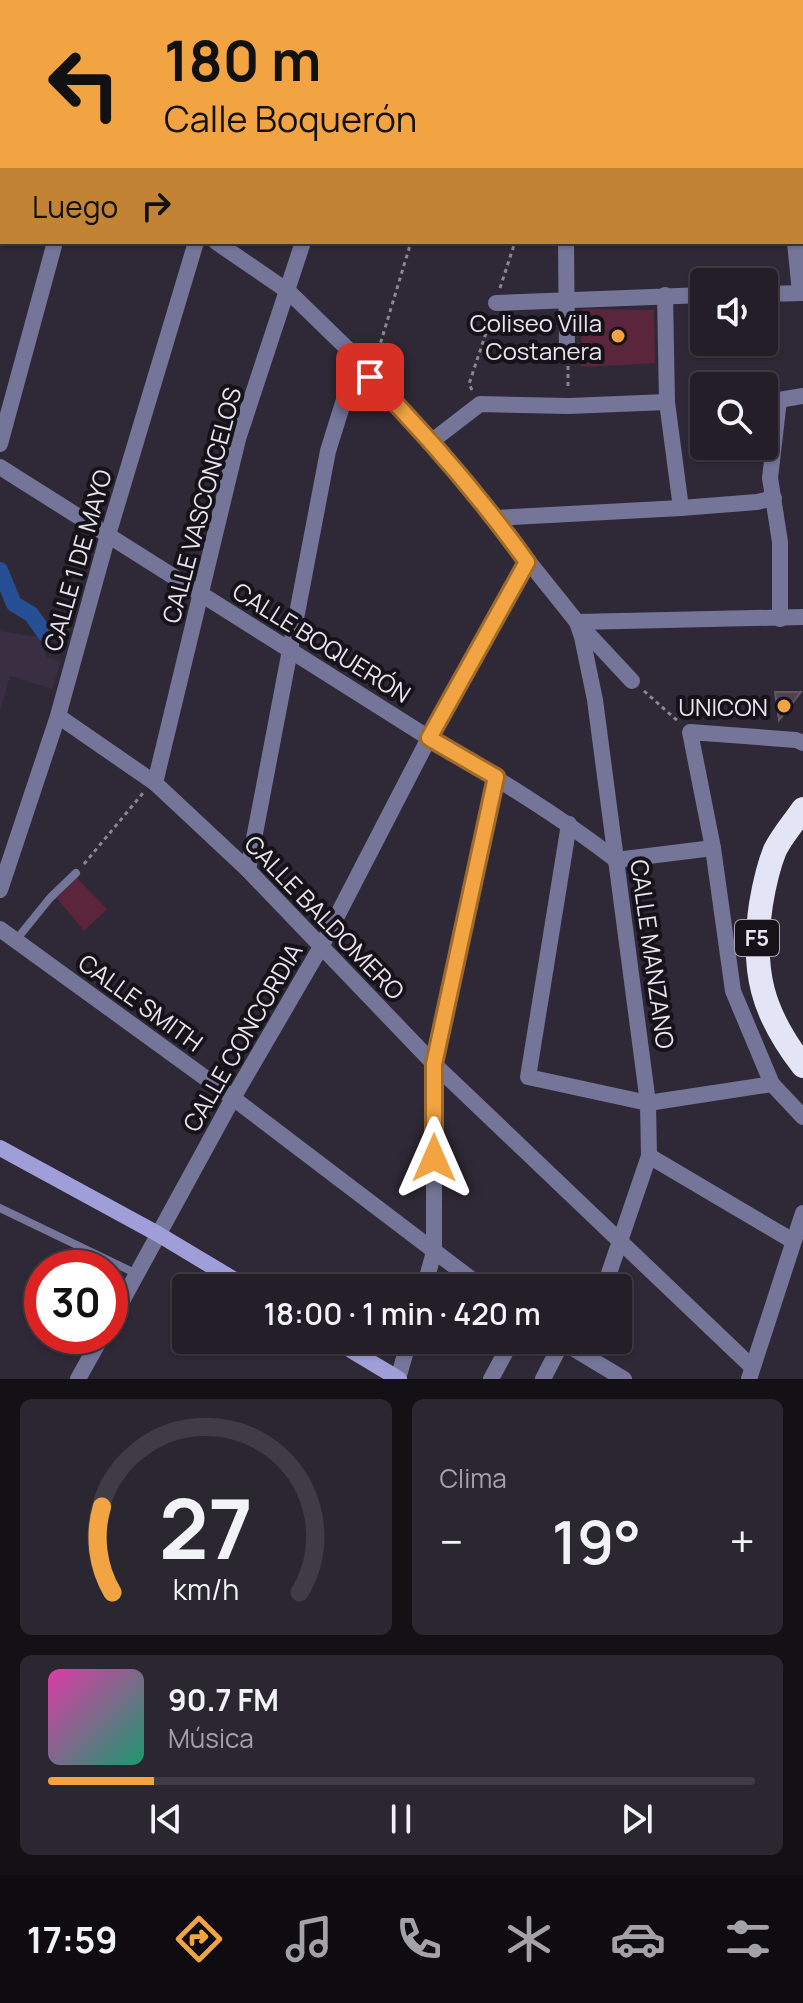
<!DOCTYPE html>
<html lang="es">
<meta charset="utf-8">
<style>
:root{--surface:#231e28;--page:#2b2730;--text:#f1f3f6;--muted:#a3a2a8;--line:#403c45;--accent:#f3a442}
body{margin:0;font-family:Manrope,sans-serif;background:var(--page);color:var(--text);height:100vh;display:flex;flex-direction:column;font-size:30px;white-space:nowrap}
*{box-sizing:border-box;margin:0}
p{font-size:26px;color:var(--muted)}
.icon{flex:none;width:44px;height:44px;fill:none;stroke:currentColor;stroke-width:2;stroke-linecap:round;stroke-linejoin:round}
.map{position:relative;height:1379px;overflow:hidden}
.panel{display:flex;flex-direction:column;gap:20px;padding:20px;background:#131016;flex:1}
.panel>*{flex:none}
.hud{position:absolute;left:0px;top:0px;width:804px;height:244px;box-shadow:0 2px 6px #0004,0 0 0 2px var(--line);background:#f3a442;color:#111;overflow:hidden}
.buttons{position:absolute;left:690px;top:268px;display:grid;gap:16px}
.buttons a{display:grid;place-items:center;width:88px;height:88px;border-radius:8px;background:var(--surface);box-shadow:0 2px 6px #0004,0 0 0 2px var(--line);font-size:40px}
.speed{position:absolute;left:24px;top:1250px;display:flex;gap:16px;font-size:40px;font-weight:700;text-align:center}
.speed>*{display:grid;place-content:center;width:104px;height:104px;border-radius:50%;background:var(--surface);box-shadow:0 2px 6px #0004,0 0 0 2px var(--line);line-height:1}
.speed .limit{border:12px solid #d22;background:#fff;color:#111}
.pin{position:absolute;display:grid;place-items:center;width:68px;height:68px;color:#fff;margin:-34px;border-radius:16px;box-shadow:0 4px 12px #0006}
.me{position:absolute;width:88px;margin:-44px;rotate:0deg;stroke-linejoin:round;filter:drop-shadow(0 0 6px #0008)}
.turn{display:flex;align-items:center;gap:28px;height:168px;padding:0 32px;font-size:36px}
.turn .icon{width:104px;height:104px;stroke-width:2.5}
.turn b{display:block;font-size:56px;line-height:68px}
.then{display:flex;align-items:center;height:76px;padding:0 32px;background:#0003;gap:16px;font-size:30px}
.big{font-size:60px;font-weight:600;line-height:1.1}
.panel .tile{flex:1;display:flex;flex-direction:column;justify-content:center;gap:12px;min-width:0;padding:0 28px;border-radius:12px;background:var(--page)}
.panel .dial{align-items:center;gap:0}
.dial svg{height:208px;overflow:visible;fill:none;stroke:var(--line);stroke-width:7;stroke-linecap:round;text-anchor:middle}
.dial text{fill:var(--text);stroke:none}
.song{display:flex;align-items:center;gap:24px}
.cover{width:96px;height:96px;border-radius:12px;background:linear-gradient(135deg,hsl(320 70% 55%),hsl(160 70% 35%))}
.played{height:8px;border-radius:4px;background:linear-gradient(90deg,var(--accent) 15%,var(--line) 15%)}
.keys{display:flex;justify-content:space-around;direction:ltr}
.heat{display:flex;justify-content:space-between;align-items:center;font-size:44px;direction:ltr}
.panel .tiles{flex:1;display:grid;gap:20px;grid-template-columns:1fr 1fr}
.tile:last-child{grid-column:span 2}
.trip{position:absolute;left:172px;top:1274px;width:460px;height:80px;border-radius:8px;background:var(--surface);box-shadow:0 2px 6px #0004,0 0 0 2px var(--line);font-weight:600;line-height:80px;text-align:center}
.tabs{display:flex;height:128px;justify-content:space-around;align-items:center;background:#0e0c10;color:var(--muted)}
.tabs .icon{width:56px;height:56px}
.tabs .selected{color:var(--accent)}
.tabs b{font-size:36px;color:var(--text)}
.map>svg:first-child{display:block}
</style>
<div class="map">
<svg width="803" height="1379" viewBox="0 0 803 1379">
<rect width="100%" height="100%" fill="#2f2836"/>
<polygon fill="#392e42" points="0,631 38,637 47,657 61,662 52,689 10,676 0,712"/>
<g fill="#5b263c">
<polygon points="582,309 654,310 655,363 581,367"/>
<polygon points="77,878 107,909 84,931 57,898"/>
</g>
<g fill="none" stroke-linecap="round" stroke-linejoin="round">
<polyline stroke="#274f94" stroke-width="16" points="0,570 14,604 31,614 46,635"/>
</g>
<polygon fill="#51434f" stroke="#655663" stroke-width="2" points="775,692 801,692 779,720"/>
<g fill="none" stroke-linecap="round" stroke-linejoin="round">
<g stroke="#8c8692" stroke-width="3" stroke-dasharray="4 4" stroke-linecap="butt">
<polyline points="500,288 515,242"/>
<polyline points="376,358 411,242"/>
<polyline points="568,366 568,390"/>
<polyline points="472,390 469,384 492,315"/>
<polyline points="644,691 680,723"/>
<polyline points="84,864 143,793"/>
</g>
<g stroke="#757599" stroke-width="8">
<polyline points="16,940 50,898 76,873"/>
<polyline points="0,1208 137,1274"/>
</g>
<g stroke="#757599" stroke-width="16">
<polyline points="12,0 13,2"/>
<polyline points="409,0 414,2"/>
<polyline points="474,0 474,2"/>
<polyline points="600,0 600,2"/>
<polyline points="677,0 677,2"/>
<polyline points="693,0 702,2"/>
<polyline points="33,2 34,0"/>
<polyline points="135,2 135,0"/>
<polyline points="276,2 277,0"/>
<polyline points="371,2 371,0"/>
<polyline points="802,18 803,17"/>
<polyline points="802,79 803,79"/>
<polyline points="802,168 803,168"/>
<polyline points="802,181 803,181"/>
<polyline points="216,242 289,292 357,358 370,377 432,441 577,622 632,681"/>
<polyline points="566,242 567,352"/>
<polyline points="795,242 800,293"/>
<polyline points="764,294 803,293"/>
<polyline points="665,295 667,402 681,508"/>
<polyline points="496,303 704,295"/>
<polyline points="432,441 480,404 569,406 667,402"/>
<polyline points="0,444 55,242"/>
<path d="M 0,467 L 429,738 C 493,776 557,814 616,860 L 713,848"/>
<polyline points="496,518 681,508 757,502 774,498"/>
<polyline points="780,619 780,542 770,478 779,400 803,396"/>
<polyline points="577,622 582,637 595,700 648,1103 649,1156 604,1288"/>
<polyline points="577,622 803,617"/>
<polyline points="58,716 155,783 248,870 434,1064 752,1367"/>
<polyline points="803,743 796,740 690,732 713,848 733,991 772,1084 803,1117"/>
<polyline points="155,783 238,439 303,242"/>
<polyline points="569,824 528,1077 648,1103 772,1084"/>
<polyline points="248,870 328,451 357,358"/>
<polyline points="0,890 58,716 108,535 196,242"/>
<polyline points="0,929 233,1098 483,1288"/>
<polyline points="649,1156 793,1241"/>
<polyline points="424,1288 434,1252 434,1064 496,777"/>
<polyline points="110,1323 233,1098 322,945 429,738 527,562"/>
<polyline points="559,1340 624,1379"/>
<polyline points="78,1379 102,1336"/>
<polyline points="398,1379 409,1340"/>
<polyline points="491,1379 512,1340"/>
<polyline points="543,1379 562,1342"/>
<polyline points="749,1379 803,1213"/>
</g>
<g stroke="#9f9ed8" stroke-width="16">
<polyline points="0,1148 158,1234 248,1288"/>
<polyline points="334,1340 399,1379"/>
</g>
<path stroke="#e3e4f6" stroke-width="24" d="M 803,809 C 794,822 782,836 775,850 C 768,867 764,886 761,904 C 751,971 762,1013 803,1066"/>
</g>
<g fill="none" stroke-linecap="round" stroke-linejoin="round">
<g stroke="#9e6b2b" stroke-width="20">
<path id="route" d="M 370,377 C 427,435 479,495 527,562 L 429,738 L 496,777 L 434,1064 L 434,1158"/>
</g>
<use href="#route" stroke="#f3a442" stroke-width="14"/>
</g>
<g fill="#f3a442" stroke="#161219" stroke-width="3">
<circle cx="618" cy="336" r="8"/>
<circle cx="784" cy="706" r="8"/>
</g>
<g text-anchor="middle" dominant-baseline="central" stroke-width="8" stroke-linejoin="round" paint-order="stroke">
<rect fill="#161219" stroke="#a9a4ad" stroke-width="2" x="735" y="920" width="44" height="36" rx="6"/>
<g font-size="22" font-weight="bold" fill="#e8e3ed">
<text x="757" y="938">F5</text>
</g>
<g font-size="24" fill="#e8e3ed" stroke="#161219" text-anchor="end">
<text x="602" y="322">Coliseo Villa<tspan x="602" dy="28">Costanera</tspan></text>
<text x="768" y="706">UNICON</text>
</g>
<g font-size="24" fill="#e8e3ed" stroke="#161219">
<text transform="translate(201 505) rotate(-75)">CALLE VASCONCELOS</text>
<text transform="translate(77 560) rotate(-74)">CALLE 1 DE MAYO</text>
<text transform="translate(322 642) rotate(32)">CALLE BOQUERÓN</text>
<text transform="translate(325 917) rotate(46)">CALLE BALDOMERO</text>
<text transform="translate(653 954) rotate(82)">CALLE MANZANO</text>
<text transform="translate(141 1002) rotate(36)">CALLE SMITH</text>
<text transform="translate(242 1037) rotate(-60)">CALLE CONCORDIA</text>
</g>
</g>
</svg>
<div class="buttons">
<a><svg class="icon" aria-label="sound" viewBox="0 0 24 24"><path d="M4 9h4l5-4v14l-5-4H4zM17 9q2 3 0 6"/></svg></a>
<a><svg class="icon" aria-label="search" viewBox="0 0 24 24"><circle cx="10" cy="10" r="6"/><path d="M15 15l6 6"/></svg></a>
</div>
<div class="speed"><div class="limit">30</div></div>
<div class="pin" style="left:370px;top:377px;background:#d93025"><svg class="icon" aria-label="arrive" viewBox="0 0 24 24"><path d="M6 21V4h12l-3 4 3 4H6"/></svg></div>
<svg class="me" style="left:434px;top:1158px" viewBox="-20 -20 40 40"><path d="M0-17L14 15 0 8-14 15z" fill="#f3a442" stroke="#fff" stroke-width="4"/></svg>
<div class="trip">18:00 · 1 min · 420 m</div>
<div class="hud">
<div class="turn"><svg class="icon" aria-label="left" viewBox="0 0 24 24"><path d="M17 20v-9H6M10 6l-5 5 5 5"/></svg><div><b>180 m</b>Calle Boquerón</div></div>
<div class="then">Luego<svg class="icon" aria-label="right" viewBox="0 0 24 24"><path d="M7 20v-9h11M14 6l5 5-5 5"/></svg></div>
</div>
</div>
<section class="panel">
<div class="tiles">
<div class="tile dial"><svg viewBox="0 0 100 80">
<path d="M14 69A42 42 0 1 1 86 69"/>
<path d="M14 69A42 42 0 0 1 10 36" stroke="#f3a442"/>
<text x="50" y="56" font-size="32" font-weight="700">27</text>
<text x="50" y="72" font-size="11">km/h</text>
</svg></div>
<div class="tile"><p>Clima</p>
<div class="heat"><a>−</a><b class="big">19°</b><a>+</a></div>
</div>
<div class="tile">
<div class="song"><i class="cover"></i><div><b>90.7 FM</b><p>Música</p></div></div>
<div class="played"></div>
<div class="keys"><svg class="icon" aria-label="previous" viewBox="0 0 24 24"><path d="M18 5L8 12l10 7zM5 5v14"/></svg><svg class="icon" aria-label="pause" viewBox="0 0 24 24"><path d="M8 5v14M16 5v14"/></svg><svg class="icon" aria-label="next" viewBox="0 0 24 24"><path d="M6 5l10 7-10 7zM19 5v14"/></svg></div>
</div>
</div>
</section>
<nav class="tabs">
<b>17:59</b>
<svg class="icon selected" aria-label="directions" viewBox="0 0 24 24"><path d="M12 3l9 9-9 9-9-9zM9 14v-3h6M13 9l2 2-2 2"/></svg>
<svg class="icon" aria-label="music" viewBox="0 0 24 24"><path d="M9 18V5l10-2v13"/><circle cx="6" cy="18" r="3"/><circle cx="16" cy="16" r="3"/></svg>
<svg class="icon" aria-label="phone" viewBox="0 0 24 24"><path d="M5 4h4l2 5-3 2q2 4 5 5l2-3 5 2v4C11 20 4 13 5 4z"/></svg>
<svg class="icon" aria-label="climate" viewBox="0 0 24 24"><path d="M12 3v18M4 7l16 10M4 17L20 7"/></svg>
<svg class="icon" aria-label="car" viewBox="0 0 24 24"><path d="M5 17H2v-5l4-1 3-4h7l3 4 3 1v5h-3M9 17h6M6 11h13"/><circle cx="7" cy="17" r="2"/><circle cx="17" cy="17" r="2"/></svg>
<svg class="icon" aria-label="filters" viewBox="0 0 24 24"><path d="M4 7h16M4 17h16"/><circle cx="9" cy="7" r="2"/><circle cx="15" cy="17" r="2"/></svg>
</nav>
